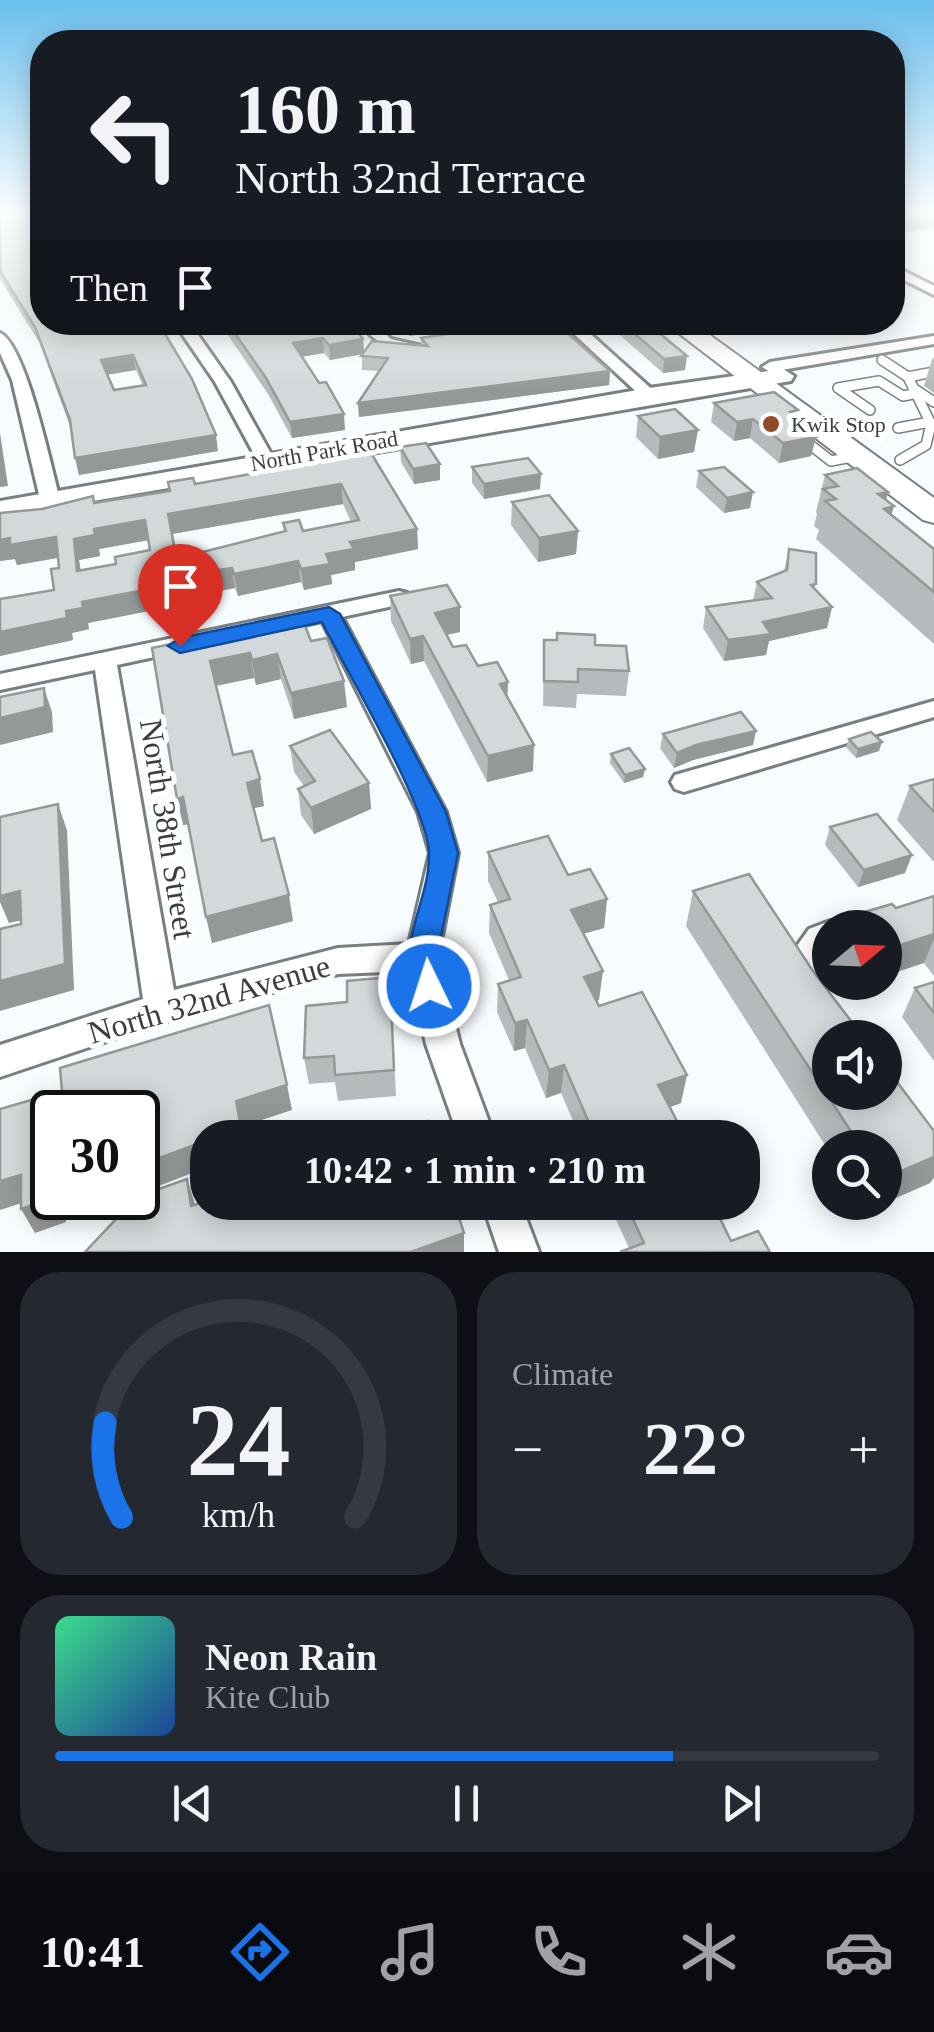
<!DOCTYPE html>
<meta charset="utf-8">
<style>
:root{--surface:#171b24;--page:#242831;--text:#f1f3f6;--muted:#9ea1a6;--line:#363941;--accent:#1a73e8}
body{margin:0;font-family:"Times New Roman",serif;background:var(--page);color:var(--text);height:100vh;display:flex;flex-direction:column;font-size:38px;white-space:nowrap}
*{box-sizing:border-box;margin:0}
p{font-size:32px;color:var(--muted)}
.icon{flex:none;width:55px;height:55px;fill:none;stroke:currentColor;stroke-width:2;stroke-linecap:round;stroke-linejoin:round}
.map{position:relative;height:1252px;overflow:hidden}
.sheet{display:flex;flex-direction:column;gap:20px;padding:20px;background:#0d0f14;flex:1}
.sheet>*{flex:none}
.hud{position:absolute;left:30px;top:30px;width:875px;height:305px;border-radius:40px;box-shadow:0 5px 25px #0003;background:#171b24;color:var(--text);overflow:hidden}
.needle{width:65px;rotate:71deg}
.fabs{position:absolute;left:812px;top:910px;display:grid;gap:20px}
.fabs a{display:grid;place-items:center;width:90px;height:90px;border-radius:50%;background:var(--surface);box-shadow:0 5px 25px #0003;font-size:50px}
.speed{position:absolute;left:30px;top:1090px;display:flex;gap:20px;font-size:50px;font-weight:700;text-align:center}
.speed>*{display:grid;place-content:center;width:130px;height:130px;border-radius:50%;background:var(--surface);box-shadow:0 5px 25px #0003;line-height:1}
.speed .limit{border:5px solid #111;border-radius:15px;background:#fff;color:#111}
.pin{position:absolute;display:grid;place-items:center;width:85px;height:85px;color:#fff;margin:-102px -42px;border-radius:50% 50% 50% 0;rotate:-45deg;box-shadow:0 0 10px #0007}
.pin .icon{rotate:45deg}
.me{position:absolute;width:110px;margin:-55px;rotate:356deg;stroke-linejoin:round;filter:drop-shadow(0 0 8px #0008)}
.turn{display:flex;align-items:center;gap:35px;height:210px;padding:0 40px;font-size:45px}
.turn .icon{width:130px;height:130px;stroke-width:2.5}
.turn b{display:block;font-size:70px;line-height:85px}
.then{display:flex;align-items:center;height:95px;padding:0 40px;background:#0003;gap:20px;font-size:38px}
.big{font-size:75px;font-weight:700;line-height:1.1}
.sheet .tile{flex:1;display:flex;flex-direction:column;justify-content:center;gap:15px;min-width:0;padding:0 35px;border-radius:40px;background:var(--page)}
.sheet .dial{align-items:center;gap:0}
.dial svg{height:260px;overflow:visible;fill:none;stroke:var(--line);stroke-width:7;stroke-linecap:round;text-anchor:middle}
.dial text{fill:var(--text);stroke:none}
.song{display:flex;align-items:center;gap:30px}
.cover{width:120px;height:120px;border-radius:15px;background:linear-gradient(135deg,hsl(150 70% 55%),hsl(220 70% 35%))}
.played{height:10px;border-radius:5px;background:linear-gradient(90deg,var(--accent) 75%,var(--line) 75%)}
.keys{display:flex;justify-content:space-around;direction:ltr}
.heat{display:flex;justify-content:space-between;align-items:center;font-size:55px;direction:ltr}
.sheet .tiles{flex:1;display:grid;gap:20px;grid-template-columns:1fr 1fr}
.tile:last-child{grid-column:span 2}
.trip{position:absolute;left:190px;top:1120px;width:570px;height:100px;border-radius:40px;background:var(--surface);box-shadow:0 5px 25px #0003;font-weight:700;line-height:100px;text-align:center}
.menu{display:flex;height:160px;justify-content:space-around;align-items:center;background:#090b0e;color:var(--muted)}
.menu .icon{width:70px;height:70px}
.menu .active{color:var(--accent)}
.menu b{font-size:45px;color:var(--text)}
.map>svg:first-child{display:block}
</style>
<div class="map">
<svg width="934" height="1252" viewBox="0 0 934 1252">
<rect width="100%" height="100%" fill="#f7fcfe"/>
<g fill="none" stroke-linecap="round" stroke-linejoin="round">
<g stroke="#797e80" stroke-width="12">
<g id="lane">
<polyline points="882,360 908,377"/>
<polyline points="913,388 934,402"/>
<polyline points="870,410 838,388 879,381 903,396 913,394"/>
<polyline points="898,428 930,422"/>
<polyline points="804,440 831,461 857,456"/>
<polyline points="900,460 926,445 931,424 908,377 934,372"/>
</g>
</g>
<g stroke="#797e80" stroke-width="6">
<g id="street">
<polygon points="892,265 934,286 934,295 892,274"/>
<polygon points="174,322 189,322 231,382 275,461 272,465 260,465 215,382"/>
<path d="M 357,322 L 373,322 L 391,339 L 421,346 C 398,361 373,339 357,322 Z"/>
<polygon points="561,322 577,322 655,392 655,398 643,398"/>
<path d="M 0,333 C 26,345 51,467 60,499 L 57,503 L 43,503 L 40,499 L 12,380 L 0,353 Z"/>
<polygon points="934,336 934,344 770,372 762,367 770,362"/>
<path d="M 399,591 L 407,593 L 410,598 L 407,603 L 342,617 L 446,812 L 458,853 L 438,957 L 460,1044 L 495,1138 L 459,1138 L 426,1044 L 410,971 L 338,974 L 161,1023 L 0,1077 L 0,1045 L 143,999 L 95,670 L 0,690 L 0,674 ZM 322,621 L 418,812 L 430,853 L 409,944 L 338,948 L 174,990 L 117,665 Z"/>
<polygon points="934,701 934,717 684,792 675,789 671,782 675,775"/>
<polygon points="830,921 842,928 830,928 830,948 821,960 829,987 824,997 813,1001 802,997 789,957 809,929"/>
<polygon points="482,1202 520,1202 539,1252 499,1252"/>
</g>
</g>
<g stroke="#797e80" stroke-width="6">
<polygon id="secondary" points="783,369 794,376 791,381 0,517 0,501 649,388"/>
</g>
<g stroke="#797e80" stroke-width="4">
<polygon id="primary" points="664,322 692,322 934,498 934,523 923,520"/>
</g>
<use href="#lane" stroke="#fff" stroke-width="9"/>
<use href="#street" fill="#fff" fill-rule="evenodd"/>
<use href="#secondary" fill="#fff" fill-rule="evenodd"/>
<use href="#primary" fill="#fff" fill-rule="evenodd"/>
</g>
<g fill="#b5bbbc" fill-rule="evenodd">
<path d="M 0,214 L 158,322 L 218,451 L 79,475 L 71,429 L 39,342 L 0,279 ZM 136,370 L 143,386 L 114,390 L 107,375 Z"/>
<polygon points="219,322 350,322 363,339 364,352 421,345 421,338 610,371 609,385 359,417 358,403 379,371 362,370 362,354 330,360 324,353 301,357 345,430 292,438 268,394"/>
<polygon points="397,322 459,322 459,329 409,336"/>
<polygon points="605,322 646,322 685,370 663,373"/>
<polygon points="795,322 861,322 808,331"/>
<polygon points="934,358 934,393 924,386 932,359"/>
<polygon points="714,403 796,418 816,437 811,456 779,463 750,438 734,441 711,422"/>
<polygon points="638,416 694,452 658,459 636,437"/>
<polygon points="400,447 440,480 414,484 401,462"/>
<path d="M 318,458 L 417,529 L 418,549 L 355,562 L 355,570 L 331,575 L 332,584 L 304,590 L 301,582 L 238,596 L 235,588 L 192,596 L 196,615 L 172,620 L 169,607 L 88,623 L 89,629 L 72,633 L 73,640 L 0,656 L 0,599 L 54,590 L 59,568 L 58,558 L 17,565 L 15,559 L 0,561 L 0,513 L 95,503 L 170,491 L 195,484 L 261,473 L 260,466 L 319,462 ZM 343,504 L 351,522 L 303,531 L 283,523 L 284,532 L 187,556 L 175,550 L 172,534 ZM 149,540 L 150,550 L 116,564 L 81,571 L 79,560 L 100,556 L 99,549 Z"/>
<polygon points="472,467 540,489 484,499 472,483"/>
<polygon points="699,471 750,508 724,513 696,487"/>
<polygon points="825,475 886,500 892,515 934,549 934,644 816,539 819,530 814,526 817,514 816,512"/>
<polygon points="512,502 578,531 576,554 538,562 511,525"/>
<polygon points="789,549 816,584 814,589 832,607 827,628 769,641 766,655 724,661 703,628 706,607 753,600 757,582 784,571"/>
<polygon points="390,596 460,607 460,632 447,635 453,647 478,666 507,697 533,771 487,782 424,661 411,664 391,621"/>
<polygon points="544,640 595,645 629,671 626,696 577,694 576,708 543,706"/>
<polygon points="219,641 311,641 347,707 294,719 281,679 256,685 254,678 216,686 233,755 264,806 253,808 262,841 293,921 212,943 188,824 183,825"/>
<polygon points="663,734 753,745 693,760 674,768 660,748"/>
<polygon points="849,739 879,751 856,758 846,747"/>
<polygon points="290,746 369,783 371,809 314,834 301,815 298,789 304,786 294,772"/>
<polygon points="611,754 645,769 643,777 624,783 610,763"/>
<polygon points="934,779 934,861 933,861 897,820 910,786"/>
<polygon points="830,827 905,873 858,887 825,845"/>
<polygon points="488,852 568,875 607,899 604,928 583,934 599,1000 596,1001 599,1006 681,1103 670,1107 686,1138 565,1138 565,1134 577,1130 561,1093 546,1098 525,1048 514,1051 497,1012 498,984 509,980 489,933 490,905 498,902 488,881"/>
<polygon points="693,891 813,971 934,1131 934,1178 930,1183 866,1211 861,1202 885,1202 885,1148 830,1148 830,1153 686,926"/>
<polygon points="934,896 934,976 924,963 885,928 847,928 851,916 896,908"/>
<polygon points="390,977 396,1096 338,1101 335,1082 309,1084 304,1058 347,1002"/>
<polygon points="934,982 934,1061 902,1017 915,988"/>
<polygon points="608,1202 740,1202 738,1209 719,1216 731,1241 770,1252 629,1248"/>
</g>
<g fill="#949899">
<polygon points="934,213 934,228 892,234 892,214"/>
<polygon points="409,322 459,322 459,329 409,336"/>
<polygon points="810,322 861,322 808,331"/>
<polygon points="323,338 324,353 294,358 293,343"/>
<polygon points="363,339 364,354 330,360 329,345"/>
<polygon points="133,355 136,370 104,375 101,360"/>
<polygon points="687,356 685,370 663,373 664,359"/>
<polygon points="610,371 609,385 359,417 358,403"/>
<polygon points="344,414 345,430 292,438 290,422"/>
<polygon points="753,419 750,438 734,441 737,422"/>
<polygon points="698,430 694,452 658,459 660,437"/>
<polygon points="0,433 8,486 0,487"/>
<polygon points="216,435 218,451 79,475 75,458"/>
<polygon points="816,437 811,456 779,463 783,443"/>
<polygon points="440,464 440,480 414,484 413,469"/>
<polygon points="541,474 540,489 484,499 484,484"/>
<polygon points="341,484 343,504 172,534 168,514"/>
<polygon points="753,492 750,508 724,513 727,498"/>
<polygon points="888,492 884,509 894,506 883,545 878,494"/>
<polygon points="145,520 149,540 99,549 100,556 79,560 83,592 77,571 74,539 94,529"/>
<polygon points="417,529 418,549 355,562 355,570 331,575 332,584 304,590 301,569 326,554 350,542"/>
<polygon points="578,531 576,554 538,562 539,538"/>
<polygon points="56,537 62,557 17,565 15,559 0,561 0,540 10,538"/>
<polygon points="298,561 301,582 238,596 234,574"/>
<polygon points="232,568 235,588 192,596 196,615 172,620 169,607 88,623 89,629 72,633 73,640 0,656 0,632 66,611 82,602 188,575"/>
<polygon points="460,607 460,632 435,637 435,613"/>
<polygon points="832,607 827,628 769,641 766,655 724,661 728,640 763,622"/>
<polygon points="423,636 424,661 411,664 410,639"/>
<polygon points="250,653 254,678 214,686 210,661"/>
<polygon points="277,654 281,679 256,685 252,660"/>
<polygon points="344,681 347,707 294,719 291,693"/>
<polygon points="508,682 507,707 500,684"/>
<polygon points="44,688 52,712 53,732 0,745 0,718"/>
<polygon points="756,731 753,745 693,760 674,768 677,753 696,745"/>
<polygon points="882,742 879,751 856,758 858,749"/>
<polygon points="534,745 533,771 487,782 488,756"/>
<polygon points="645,769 643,777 624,783 625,775"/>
<polygon points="260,779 264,806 251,809 247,783"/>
<polygon points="369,783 371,809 314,834 311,808"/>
<polygon points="183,797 189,824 183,825 177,799"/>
<polygon points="58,804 67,830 74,990 0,1011 0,981 65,964"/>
<polygon points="912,855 905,873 858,887 864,870"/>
<polygon points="20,891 31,918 9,923 0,902 0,896"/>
<polygon points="289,895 293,921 212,943 206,917"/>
<polygon points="607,899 604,928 568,938 571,910"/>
<polygon points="934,934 934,939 924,963 885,976 885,950"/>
<polygon points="603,971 599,1000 581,1005 584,977"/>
<polygon points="527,1020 525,1048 514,1051 515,1023"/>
<polygon points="564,1065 561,1093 546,1098 549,1070"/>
<polygon points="687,1075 681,1103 653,1113 658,1085"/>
<polygon points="287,1085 292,1110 243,1126 245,1138 213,1138 236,1101"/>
<polygon points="208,1140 208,1167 138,1194 138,1166"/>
<polygon points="934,1157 934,1177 930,1183 866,1211 871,1202 885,1202 885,1178"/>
<polygon points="21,1175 34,1199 0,1210 0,1181"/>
<polygon points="187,1179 196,1207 191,1206"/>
<polygon points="54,1198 65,1198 66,1222 35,1233 21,1209"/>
<polygon points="584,1202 596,1202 583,1208"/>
<polygon points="708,1202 740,1202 738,1209 702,1224"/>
<polygon points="464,1233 464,1252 411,1252"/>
</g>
<g fill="#d3d9db" stroke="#949899" stroke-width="2.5" fill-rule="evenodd">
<path d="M 8,213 L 42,213 L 42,322 L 158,322 L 192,379 L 216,435 L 75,458 L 70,420 L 35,327 L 0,271 L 0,214 ZM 133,355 L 146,385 L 114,390 L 101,360 Z"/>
<polygon points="227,322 350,322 363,339 329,345 323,338 293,343 319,383 326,382 344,414 290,422 266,378"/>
<polygon points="526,322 555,322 610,371 358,403 388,358 361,356 372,341 428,346 421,338"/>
<polygon points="621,322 646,322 687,356 664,359"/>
<polygon points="774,392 798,410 790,412 816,437 783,443 753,419 737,422 714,403"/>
<polygon points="675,409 698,430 660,437 638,416"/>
<polygon points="426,443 440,464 413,469 400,447"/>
<path d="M 368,448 L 417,529 L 350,542 L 354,549 L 326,554 L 330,564 L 301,569 L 298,561 L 234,574 L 232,568 L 188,575 L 192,594 L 167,598 L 165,586 L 82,602 L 83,608 L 66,611 L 67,618 L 0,632 L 0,599 L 54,590 L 51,569 L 59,568 L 56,537 L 10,545 L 10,538 L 0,540 L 0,513 L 42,509 L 93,496 L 94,503 L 170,491 L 168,482 L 193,478 L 195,484 L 262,472 L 260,466 L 320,461 L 318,458 ZM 341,484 L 359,520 L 303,531 L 299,520 L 283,523 L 286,531 L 187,556 L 186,548 L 175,550 L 168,514 ZM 145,520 L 150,550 L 115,557 L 116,564 L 77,571 L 74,539 L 95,535 L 94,529 Z"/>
<polygon points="528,458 541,474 484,484 472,467"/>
<polygon points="724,467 753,492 727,498 699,471"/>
<polygon points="857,468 888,492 878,494 894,506 884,509 934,549 934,592 825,501 836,499 823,489 838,486 825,475"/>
<polygon points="549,495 578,531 539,538 512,502"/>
<polygon points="789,549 816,553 816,584 811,585 832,607 763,622 771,634 728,640 706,607 772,598 757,582 787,570"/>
<polygon points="447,585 460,607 435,613 453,647 466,645 478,666 497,662 508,682 500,684 534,745 488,756 423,636 410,639 390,596"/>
<polygon points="304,623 311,641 327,638 344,681 291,693 277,654 252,660 250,653 210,661 233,755 252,751 260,779 247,783 262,841 274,838 289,895 206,917 183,797 177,799 152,648 218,634 219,641"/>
<polygon points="557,633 595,635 595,645 626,646 629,671 578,669 578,682 544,681 544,640 557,640"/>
<polygon points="44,688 45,707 0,718 0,697"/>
<polygon points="741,712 756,731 696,745 677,753 663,734"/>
<polygon points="330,730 369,783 311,808 298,789 315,781 290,746"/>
<polygon points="871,732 882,742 858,749 849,739"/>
<polygon points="629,748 645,769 625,775 611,754"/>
<polygon points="934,779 934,812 910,786"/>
<polygon points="58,804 65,964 0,981 0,929 21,924 20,891 0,896 0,817"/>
<polygon points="877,814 912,855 864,870 830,827"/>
<polygon points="548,836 568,875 590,869 607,899 571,910 603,971 584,977 599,1006 642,992 687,1075 658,1085 686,1138 567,1138 565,1134 590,1125 564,1065 549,1070 527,1020 515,1023 498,984 521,977 490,905 510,899 488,852"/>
<polygon points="749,874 813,971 864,1038 830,1038 830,1092 885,1092 885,1066 934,1131 934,1157 885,1178 885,1148 862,1148 693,891"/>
<polygon points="934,896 934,934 885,950 885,928 860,928 851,916 892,904 896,908"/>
<polygon points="390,977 394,1070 335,1075 334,1056 304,1058 306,1006 347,1002 347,981"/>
<polygon points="934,982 934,1013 915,988"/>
<polygon points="269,1005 287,1085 236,1101 241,1127 213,1138 208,1138 208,1140 138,1166 138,1112 52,1112 52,1198 54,1198 21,1209 21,1175 0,1181 0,1109 62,1091 60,1068"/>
<polygon points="428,1121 433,1138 378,1138"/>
<polygon points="352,1124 355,1138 321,1138 320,1134"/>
<polygon points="187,1179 191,1206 208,1201 208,1202 263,1202 264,1208 284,1202 454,1202 464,1233 411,1252 85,1252 116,1219 114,1205"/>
<polygon points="625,1202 712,1202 731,1241 758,1231 770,1252 620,1252 644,1243"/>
</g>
<linearGradient id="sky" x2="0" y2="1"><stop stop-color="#6bbfee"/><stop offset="0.55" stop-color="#fbfeff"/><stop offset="1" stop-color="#fbfeff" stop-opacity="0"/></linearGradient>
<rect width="934" height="388" fill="url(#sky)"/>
<path fill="#1a73e8" stroke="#114b97" stroke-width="2.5" d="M 329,607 L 340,614 L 446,812 L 458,853 L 437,957 L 445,986 L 440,996 L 429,1000 L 417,996 C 393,945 430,904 429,853 C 428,808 346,670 322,622 L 180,653 L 168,646 L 180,638 Z"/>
<circle fill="#924a27" stroke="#fff" stroke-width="4" cx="771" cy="424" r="10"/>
<g text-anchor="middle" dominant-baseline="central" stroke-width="10" stroke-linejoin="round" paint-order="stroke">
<g font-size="22" fill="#3b3d3e" stroke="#fff" text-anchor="start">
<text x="791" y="424">Kwik Stop</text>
</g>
<g font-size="22" fill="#3b3d3e" stroke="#fff">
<text transform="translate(324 451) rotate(-10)">North Park Road</text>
</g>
<g font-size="32" fill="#3b3d3e" stroke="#fff">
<text transform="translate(168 829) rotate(81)">North 38th Street</text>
<text transform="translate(209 999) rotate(-16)">North 32nd Avenue</text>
</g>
</g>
</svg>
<div class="fabs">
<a><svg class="needle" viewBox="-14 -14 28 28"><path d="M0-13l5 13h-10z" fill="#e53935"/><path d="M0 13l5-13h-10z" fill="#9ea1a6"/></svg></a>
<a><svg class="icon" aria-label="sound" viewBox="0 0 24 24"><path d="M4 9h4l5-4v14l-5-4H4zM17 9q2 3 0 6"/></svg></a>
<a><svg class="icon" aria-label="search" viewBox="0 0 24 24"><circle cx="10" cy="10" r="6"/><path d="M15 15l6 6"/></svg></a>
</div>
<div class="speed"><div class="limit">30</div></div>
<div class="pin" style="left:180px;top:646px;background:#d93025"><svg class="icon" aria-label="arrive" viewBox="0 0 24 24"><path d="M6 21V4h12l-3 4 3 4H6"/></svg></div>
<svg class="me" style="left:429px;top:986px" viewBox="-20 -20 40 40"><circle r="17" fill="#1a73e8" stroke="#fff" stroke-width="3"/><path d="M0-11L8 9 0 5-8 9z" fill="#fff"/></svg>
<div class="trip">10:42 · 1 min · 210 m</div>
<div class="hud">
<div class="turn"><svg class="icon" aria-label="left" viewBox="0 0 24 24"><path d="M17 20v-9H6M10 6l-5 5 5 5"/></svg><div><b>160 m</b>North 32nd Terrace</div></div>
<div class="then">Then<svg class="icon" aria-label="arrive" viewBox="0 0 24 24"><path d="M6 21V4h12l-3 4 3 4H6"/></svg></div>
</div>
</div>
<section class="sheet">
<div class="tiles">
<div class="tile dial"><svg viewBox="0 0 100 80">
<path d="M14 69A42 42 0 1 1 86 69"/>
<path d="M14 69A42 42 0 0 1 9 40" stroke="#1a73e8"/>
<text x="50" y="56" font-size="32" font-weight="700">24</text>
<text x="50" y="72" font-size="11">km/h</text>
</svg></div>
<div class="tile"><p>Climate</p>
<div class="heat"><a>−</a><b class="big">22°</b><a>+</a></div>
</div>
<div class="tile">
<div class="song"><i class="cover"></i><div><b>Neon Rain</b><p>Kite Club</p></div></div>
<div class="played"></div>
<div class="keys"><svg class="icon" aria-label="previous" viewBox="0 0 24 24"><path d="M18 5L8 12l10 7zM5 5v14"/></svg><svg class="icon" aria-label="pause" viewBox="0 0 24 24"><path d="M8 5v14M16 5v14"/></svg><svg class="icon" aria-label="next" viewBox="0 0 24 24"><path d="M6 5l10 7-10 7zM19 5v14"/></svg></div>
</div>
</div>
</section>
<nav class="menu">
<b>10:41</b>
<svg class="icon active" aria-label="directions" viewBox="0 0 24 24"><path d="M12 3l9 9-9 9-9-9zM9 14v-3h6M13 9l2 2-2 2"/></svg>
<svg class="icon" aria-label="music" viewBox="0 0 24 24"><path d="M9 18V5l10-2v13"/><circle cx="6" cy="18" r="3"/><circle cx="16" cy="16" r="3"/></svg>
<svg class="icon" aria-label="phone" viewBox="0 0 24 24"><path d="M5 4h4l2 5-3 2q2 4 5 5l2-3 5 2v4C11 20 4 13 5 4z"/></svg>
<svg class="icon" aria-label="climate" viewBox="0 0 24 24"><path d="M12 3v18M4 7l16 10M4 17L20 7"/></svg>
<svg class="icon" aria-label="car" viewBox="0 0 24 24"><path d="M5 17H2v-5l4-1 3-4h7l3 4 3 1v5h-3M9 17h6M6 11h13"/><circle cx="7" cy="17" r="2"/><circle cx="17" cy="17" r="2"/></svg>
</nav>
